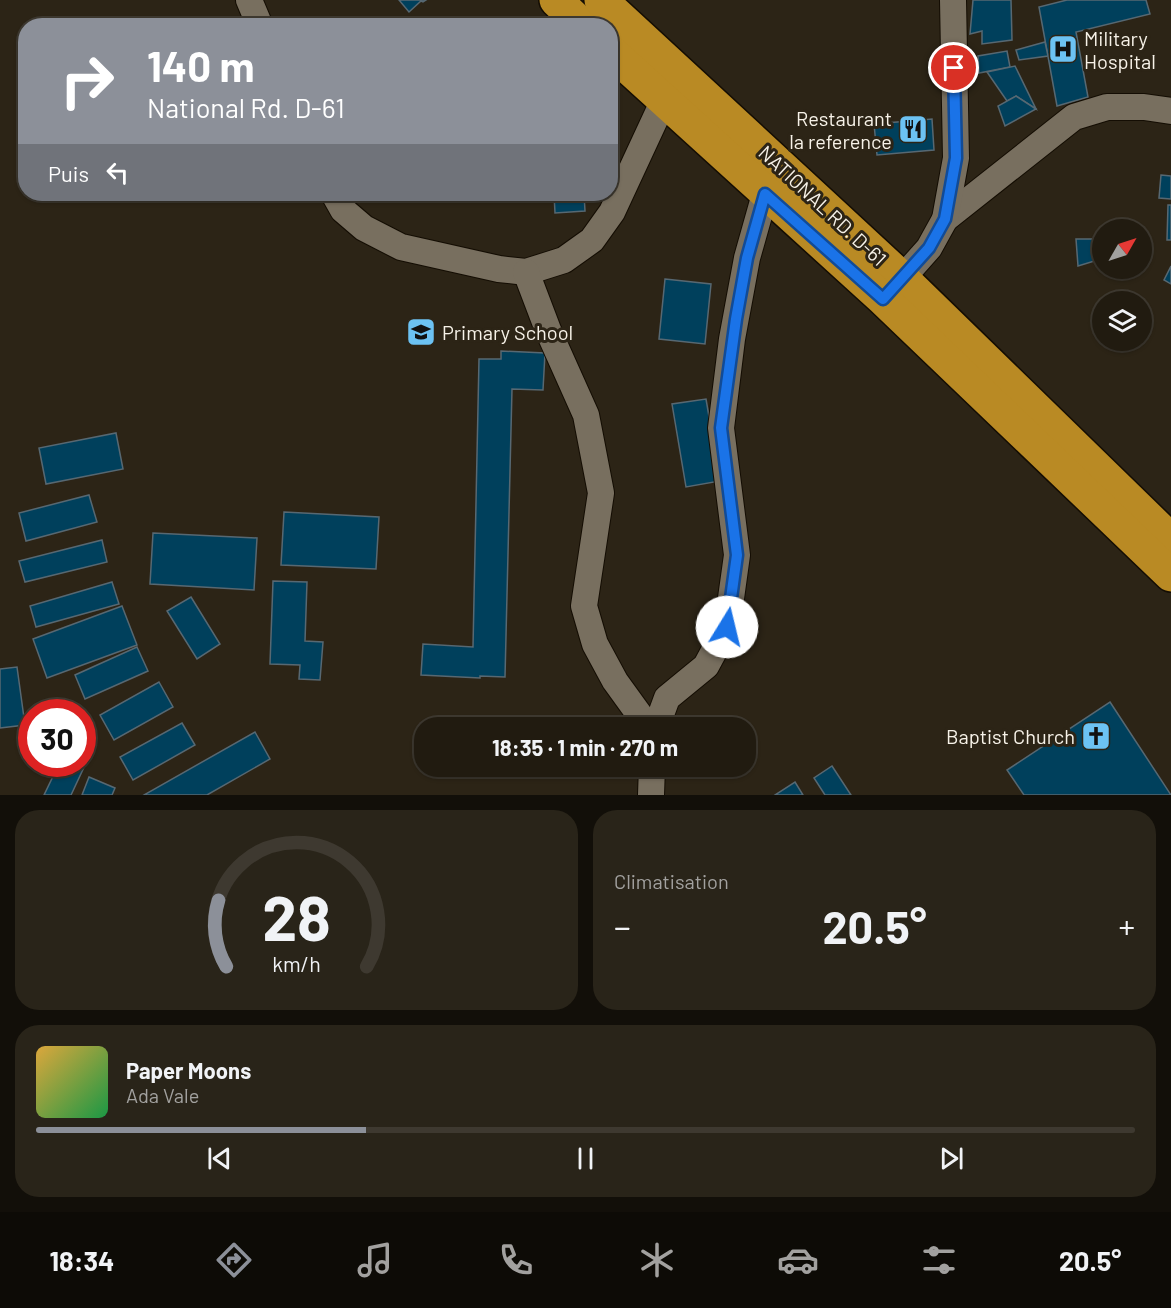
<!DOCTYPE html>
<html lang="fr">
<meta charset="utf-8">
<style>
:root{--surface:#211b10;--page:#292419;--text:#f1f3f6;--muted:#a2a19f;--line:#3e3930;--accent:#8c9099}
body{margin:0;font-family:Barlow,sans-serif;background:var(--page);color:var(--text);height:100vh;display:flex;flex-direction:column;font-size:22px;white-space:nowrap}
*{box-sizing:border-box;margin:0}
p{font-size:20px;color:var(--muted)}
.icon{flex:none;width:33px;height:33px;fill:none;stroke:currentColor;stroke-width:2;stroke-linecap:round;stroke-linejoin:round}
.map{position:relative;height:795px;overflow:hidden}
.panel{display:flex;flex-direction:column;gap:15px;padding:15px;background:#120f09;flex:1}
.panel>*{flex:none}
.banner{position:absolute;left:18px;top:18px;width:600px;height:183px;border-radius:24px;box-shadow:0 2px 4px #0004,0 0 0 2px var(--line);background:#8c9099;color:#fff;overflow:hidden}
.needle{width:39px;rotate:51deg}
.controls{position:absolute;left:1092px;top:219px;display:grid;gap:12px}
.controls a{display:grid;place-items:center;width:60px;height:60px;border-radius:50%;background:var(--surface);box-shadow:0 2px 4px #0004,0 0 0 2px var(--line);font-size:30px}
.speed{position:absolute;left:18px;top:699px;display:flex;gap:12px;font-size:30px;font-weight:700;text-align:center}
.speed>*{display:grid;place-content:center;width:78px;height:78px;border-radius:50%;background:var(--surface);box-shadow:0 2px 4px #0004,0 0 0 2px var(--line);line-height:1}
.speed .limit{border:9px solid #d22;background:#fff;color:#111}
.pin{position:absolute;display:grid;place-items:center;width:51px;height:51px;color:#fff;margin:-26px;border:3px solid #fff;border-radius:50%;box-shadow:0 2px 6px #0007}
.me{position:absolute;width:66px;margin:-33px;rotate:9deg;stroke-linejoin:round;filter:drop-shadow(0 0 4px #0008)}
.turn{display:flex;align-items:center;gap:21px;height:126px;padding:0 30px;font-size:27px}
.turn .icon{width:78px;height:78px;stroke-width:2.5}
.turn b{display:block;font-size:42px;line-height:51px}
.then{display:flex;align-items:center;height:57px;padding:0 30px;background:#0003;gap:12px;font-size:22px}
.big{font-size:45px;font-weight:700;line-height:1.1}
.panel .widget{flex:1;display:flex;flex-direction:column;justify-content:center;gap:9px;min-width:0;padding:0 21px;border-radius:24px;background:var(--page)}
.panel .dial{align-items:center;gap:0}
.dial svg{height:156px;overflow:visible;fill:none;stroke:var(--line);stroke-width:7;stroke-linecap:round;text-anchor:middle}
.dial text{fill:var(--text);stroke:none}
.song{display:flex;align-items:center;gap:18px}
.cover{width:72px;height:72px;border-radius:9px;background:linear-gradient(135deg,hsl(40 70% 55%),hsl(140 70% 35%))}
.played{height:6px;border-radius:3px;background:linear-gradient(90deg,var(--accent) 30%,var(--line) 30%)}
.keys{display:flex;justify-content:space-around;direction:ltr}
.heat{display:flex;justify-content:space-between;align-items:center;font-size:33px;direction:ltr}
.panel .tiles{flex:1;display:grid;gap:15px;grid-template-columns:1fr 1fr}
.widget:last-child{grid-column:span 2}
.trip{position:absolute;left:414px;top:717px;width:342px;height:60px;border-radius:24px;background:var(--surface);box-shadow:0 2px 4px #0004,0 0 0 2px var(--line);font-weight:700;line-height:60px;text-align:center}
.tab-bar{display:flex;height:96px;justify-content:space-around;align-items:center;background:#0d0b06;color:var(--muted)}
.tab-bar .icon{width:42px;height:42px}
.tab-bar .active{color:var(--accent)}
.tab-bar b{font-size:27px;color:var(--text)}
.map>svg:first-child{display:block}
</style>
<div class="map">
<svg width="1171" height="795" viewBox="0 0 1171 795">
<rect width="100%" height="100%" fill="#2c2416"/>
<g fill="#00405c" stroke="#576872" stroke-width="1.5">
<polygon points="399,0 426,0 423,2 421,1 409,12"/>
<polygon points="1011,0 1012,40 982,44 982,31 970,34 973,0"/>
<polygon points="1067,0 1146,0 1150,14 1076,32 1088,97 1057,106 1039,7"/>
<polygon points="1045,42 1048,56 1019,60 1016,50"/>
<polygon points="1007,51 1010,67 979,73 978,56"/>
<polygon points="1015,66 1036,109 1016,96 1007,101 987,72"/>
<polygon points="1016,96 1036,109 1005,126 998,106"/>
<polygon points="932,119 934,150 877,155 874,124"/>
<polygon points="1161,175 1171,176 1171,199 1159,198"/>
<polygon points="554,194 584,194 585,211 555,213"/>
<polygon points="1168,205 1171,205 1171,240 1167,240"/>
<polygon points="1076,239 1099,239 1101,259 1078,266"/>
<polygon points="1171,266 1171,284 1164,280"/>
<polygon points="665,279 711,284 705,344 659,339"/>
<polygon points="501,351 545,353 543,390 512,389 505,677 480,676 480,678 421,675 423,644 473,647 479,359 501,359"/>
<polygon points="706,399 720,481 686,487 672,404"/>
<polygon points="116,433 123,469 46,484 39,448"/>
<polygon points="89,495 97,522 26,541 19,513"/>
<polygon points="284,512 379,517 376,569 281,565"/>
<polygon points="153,533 257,538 254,590 150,584"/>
<polygon points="102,540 107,562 25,582 19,561"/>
<polygon points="273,581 307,582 305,641 323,642 320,680 299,679 300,665 270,664"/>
<polygon points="112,582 119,604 36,627 30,606"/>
<polygon points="191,597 220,644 197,659 167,611"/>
<polygon points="122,606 137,645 47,678 33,639"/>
<polygon points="137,647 148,671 85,699 75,675"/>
<polygon points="17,667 25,725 0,728 0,669"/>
<polygon points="159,682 173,707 114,740 100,715"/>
<polygon points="1110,702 1171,795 1024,795 1007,770"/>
<polygon points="182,723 195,745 133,780 120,757"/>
<polygon points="255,732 270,759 207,795 144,795"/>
<polygon points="82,743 93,748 71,795 44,795 59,764 82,764"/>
<polygon points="832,766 851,795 825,795 814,778"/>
<polygon points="89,777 115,788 112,795 82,795"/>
<polygon points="795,782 803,795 775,795"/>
</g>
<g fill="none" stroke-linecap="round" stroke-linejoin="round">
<g stroke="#140d03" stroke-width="28">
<g id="minor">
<polyline points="249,0 260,26"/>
<polyline points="334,194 343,210 364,228 401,247 499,269 526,272 564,260 592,240 612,212 664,100"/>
<polyline points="945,219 1074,117 1107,107 1144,107 1171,111"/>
<polyline points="526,272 548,330 586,415 601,493 584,606 595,644 615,681 649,728"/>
<polyline points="890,292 929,248 945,219 956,158 953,0"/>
<polyline points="656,728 667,698 706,666 727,627 737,555 721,428 732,339 747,258 765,194"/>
<polyline points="651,795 652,766"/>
</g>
</g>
<g stroke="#140d03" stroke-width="36">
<g id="highway">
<polyline points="556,0 583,26"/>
<polyline points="601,0 902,278 1171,540"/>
<polyline points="610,51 883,299 1171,575"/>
</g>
</g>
<use href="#minor" stroke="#786f5f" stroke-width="26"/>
<use href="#highway" stroke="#b98a24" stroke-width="33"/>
</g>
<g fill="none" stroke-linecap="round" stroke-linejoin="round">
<g stroke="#114b97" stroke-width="15">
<polyline id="route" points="727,627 737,555 721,428 736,319 747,258 765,194 883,299 929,248 945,219 956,158 954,68"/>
</g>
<use href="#route" stroke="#1a73e8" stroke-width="10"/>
</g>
<defs>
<g id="hospital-square" transform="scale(1.5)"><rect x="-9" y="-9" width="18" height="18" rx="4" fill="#6cc2f3" stroke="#2c2416"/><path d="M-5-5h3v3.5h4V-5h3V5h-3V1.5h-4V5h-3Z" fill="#111"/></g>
<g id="restaurant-square" transform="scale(1.5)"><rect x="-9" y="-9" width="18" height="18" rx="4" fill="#6cc2f3" stroke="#2c2416"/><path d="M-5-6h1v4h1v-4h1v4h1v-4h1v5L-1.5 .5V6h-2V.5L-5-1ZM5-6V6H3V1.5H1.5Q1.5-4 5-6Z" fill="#111"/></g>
<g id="school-square" transform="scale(1.5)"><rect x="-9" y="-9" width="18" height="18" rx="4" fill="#6cc2f3" stroke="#2c2416"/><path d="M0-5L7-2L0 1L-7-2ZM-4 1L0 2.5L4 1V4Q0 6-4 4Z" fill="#111"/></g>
<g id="church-square" transform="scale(1.5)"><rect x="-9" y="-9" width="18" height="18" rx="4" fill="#6cc2f3" stroke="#2c2416"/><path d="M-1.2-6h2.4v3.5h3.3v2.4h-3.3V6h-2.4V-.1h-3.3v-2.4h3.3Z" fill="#111"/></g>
</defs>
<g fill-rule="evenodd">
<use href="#hospital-square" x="1063" y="49"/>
<use href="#restaurant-square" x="913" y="129"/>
<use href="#school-square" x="421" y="332"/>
<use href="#church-square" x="1096" y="736"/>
</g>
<g text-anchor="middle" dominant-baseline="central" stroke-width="6" stroke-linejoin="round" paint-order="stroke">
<g font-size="20" fill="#f7f2e8" stroke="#2c2416" text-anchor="start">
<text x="1084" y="38">Military<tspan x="1084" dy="23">Hospital</tspan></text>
<text x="892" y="118" text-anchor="end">Restaurant<tspan x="892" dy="23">la reference</tspan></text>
<text x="442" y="332">Primary School</text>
<text x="1075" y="736" text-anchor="end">Baptist Church</text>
</g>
<g font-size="20" fill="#f7f2e8" stroke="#2c2416">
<text transform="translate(823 205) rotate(43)">NATIONAL RD. D-61</text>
</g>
</g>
</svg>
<div class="controls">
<a><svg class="needle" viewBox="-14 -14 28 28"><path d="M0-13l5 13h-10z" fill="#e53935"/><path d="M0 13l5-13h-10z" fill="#a2a19f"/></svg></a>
<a><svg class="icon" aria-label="layers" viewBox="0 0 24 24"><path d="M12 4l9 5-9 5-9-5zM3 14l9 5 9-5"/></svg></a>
</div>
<div class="speed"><div class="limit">30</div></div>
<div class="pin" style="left:954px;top:68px;background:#d93025"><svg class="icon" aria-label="arrive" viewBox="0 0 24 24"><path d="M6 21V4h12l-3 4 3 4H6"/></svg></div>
<svg class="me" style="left:727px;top:627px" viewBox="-20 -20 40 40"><circle r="19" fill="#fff"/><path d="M0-13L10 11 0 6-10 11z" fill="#1a73e8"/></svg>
<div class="trip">18:35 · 1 min · 270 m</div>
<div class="banner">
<div class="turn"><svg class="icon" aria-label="right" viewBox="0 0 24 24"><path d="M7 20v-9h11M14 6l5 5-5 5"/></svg><div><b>140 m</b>National Rd. D-61</div></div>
<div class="then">Puis<svg class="icon" aria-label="left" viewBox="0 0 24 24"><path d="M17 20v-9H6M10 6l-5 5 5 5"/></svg></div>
</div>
</div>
<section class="panel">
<div class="tiles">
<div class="widget dial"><svg viewBox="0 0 100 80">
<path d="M14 69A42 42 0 1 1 86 69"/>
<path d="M14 69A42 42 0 0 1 10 35" stroke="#8c9099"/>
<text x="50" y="56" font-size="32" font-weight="700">28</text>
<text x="50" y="72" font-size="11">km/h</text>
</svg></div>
<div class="widget"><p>Climatisation</p>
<div class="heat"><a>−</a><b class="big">20.5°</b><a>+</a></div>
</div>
<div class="widget">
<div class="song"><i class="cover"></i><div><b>Paper Moons</b><p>Ada Vale</p></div></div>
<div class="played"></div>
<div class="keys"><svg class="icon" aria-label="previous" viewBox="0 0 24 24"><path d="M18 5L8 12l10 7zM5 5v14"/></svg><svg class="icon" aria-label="pause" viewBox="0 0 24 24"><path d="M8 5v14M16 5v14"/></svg><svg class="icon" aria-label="next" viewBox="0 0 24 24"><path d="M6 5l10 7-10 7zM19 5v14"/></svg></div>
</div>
</div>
</section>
<nav class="tab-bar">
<b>18:34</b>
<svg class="icon active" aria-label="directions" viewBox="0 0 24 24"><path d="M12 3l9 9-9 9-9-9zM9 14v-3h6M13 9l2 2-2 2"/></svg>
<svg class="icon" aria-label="music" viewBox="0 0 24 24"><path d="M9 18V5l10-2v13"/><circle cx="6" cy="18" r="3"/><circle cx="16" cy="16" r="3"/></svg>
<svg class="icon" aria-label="phone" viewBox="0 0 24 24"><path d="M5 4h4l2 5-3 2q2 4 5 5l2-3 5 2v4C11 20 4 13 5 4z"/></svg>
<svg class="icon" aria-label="climate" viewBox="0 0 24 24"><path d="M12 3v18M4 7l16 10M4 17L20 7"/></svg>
<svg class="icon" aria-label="car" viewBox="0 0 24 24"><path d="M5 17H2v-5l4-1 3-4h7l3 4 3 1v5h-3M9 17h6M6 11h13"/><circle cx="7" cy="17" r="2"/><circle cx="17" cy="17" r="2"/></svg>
<svg class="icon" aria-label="filters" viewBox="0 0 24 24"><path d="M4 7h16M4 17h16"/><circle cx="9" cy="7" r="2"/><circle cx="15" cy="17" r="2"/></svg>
<b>20.5°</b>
</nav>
